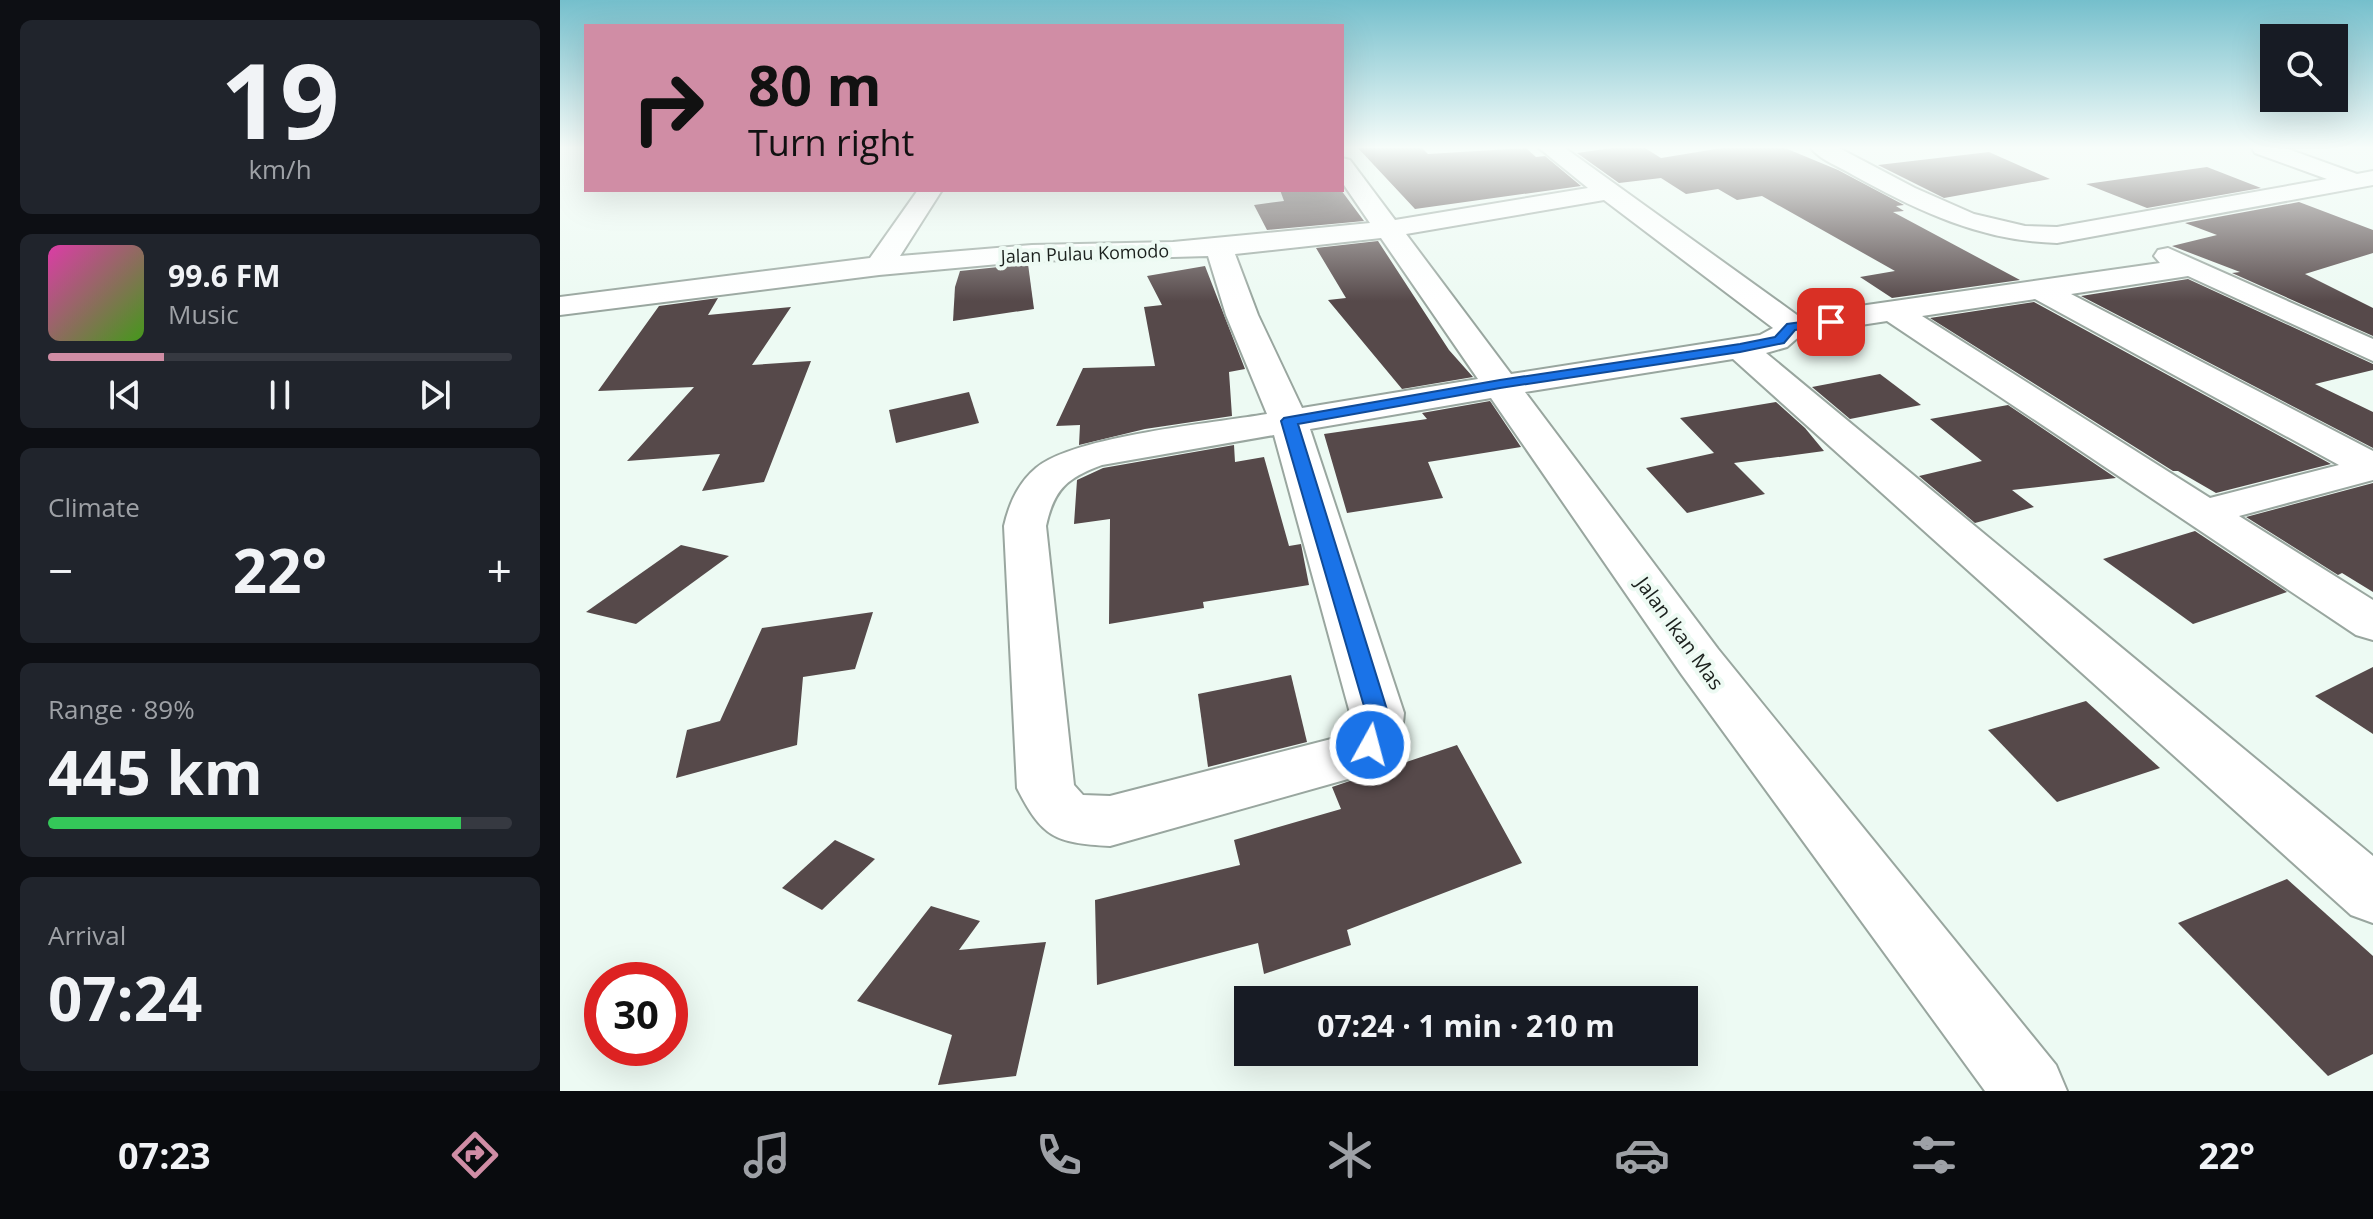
<!DOCTYPE html>
<meta charset="utf-8">
<style>
:root{--surface:#171b24;--page:#20242c;--text:#f1f3f6;--muted:#9ea1a6;--line:#363941;--accent:#d08da5}
body{margin:0;font-family:"Open Sans",sans-serif;background:var(--page);color:var(--text);height:100vh;display:flex;flex-direction:column;font-size:30px;white-space:nowrap}
*{box-sizing:border-box;margin:0}
p{font-size:26px;color:var(--muted)}
.icon{flex:none;width:44px;height:44px;fill:none;stroke:currentColor;stroke-width:2;stroke-linecap:round;stroke-linejoin:round}
.map{position:relative;flex:1;overflow:hidden}
.panel{display:flex;flex-direction:column;gap:20px;padding:20px;background:#0d0f14;width:560px}
.panel>*{flex:none}
.hud{position:absolute;left:24px;top:24px;width:760px;height:168px;border-radius:0px;box-shadow:0 8px 32px #0002;background:#d08da5;color:#111;overflow:hidden}
.buttons{position:absolute;left:1700px;top:24px;display:grid;gap:16px}
.buttons a{display:grid;place-items:center;width:88px;height:88px;border-radius:0px;background:var(--surface);box-shadow:0 8px 32px #0002;font-size:40px}
.speed{position:absolute;left:24px;top:962px;display:flex;gap:16px;font-size:40px;font-weight:700;text-align:center}
.speed>*{display:grid;place-content:center;width:104px;height:104px;border-radius:50%;background:var(--surface);box-shadow:0 8px 32px #0002;line-height:1}
.speed .limit{border:12px solid #d22;background:#fff;color:#111}
.pin{position:absolute;display:grid;place-items:center;width:68px;height:68px;color:#fff;margin:-34px;border-radius:16px;box-shadow:0 4px 12px #0006}
.me{position:absolute;width:88px;margin:-44px;rotate:7deg;stroke-linejoin:round;filter:drop-shadow(0 0 6px #0008)}
.turn{display:flex;align-items:center;gap:28px;height:168px;padding:0 32px;font-size:36px}
.turn .icon{width:104px;height:104px;stroke-width:2.5}
.turn b{display:block;font-size:56px;line-height:68px}
.big{font-size:60px;font-weight:700;line-height:1.1}
.panel .card{flex:1;display:flex;flex-direction:column;justify-content:center;gap:12px;min-width:0;padding:0 28px;border-radius:12px;background:var(--page)}
.panel .dial{align-items:center;gap:0}
.dial b{font-size:104px;line-height:1}
.song{display:flex;align-items:center;gap:24px}
.cover{width:96px;height:96px;border-radius:12px;background:linear-gradient(135deg,hsl(320 70% 55%),hsl(100 70% 35%))}
.played{height:8px;border-radius:4px;background:linear-gradient(90deg,var(--accent) 25%,var(--line) 25%)}
.keys{display:flex;justify-content:space-around;direction:ltr}
.heat{display:flex;justify-content:space-between;align-items:center;font-size:44px;direction:ltr}
.charge{height:12px;border-radius:6px;background:linear-gradient(90deg,#34c759 89%,var(--line) 0)}
.trip{position:absolute;left:674px;top:986px;width:464px;height:80px;border-radius:0px;background:var(--surface);box-shadow:0 8px 32px #0002;font-weight:700;line-height:80px;text-align:center}
.dock{display:flex;height:128px;justify-content:space-around;align-items:center;background:#090b0e;color:var(--muted)}
.dock .icon{width:56px;height:56px}
.dock .current{color:var(--accent)}
.dock b{font-size:36px;color:var(--text)}
main{display:flex;flex:1;min-height:0}
.map>svg:first-child{display:block}
</style>
<main>
<section class="panel">
<div class="card dial"><b>19</b><p>km/h</p></div>
<div class="card">
<div class="song"><i class="cover"></i><div><b>99.6 FM</b><p>Music</p></div></div>
<div class="played"></div>
<div class="keys"><svg class="icon" aria-label="previous" viewBox="0 0 24 24"><path d="M18 5L8 12l10 7zM5 5v14"/></svg><svg class="icon" aria-label="pause" viewBox="0 0 24 24"><path d="M8 5v14M16 5v14"/></svg><svg class="icon" aria-label="next" viewBox="0 0 24 24"><path d="M6 5l10 7-10 7zM19 5v14"/></svg></div>
</div>
<div class="card"><p>Climate</p>
<div class="heat"><a>−</a><b class="big">22°</b><a>+</a></div>
</div>
<div class="card"><p>Range · 89%</p><b class="big">445 km</b><div class="charge"></div></div>
<div class="card"><p>Arrival</p><b class="big">07:24</b></div>
</section>
<div class="map">
<svg width="1813" height="1091" viewBox="0 0 1813 1091">
<rect width="100%" height="100%" fill="#edfaf3"/>
<g fill="#56494a">
<polygon points="798,148 862,148 868,154 966,148 976,157 985,156 1021,186 855,209"/>
<polygon points="1052,148 1085,148 1101,158 1162,148 1225,148 1278,170 1344,205 1336,206 1344,211 1333,212 1460,280 1332,298 1300,277 1335,271 1202,196 1177,200 1158,189 1126,194 1101,178 1059,183 1017,153"/>
<polygon points="1429,152 1490,179 1384,198 1318,165"/>
<polygon points="1647,167 1701,188 1587,208 1526,184"/>
<polygon points="720,190 781,190 804,221 707,230 694,205 724,201"/>
<polygon points="1739,202 1813,230 1813,253 1745,274 1813,308 1813,336 1672,273 1680,272 1612,246 1657,235 1625,223"/>
<polygon points="818,241 889,350 913,377 842,389 768,300 786,298 756,248"/>
<polygon points="468,264 474,309 393,321 395,287 400,271"/>
<polygon points="645,266 685,369 669,372 672,416 585,429 519,445 520,425 496,426 523,368 595,366 584,307 602,305 587,276"/>
<polygon points="1628,279 1813,364 1813,370 1755,384 1813,412 1813,448 1521,296"/>
<polygon points="158,298 148,315 231,307 192,365 251,361 204,482 142,491 160,454 67,461 134,387 38,391 99,306"/>
<polygon points="1474,302 1771,464 1656,493 1618,471 1613,471 1370,318"/>
<polygon points="1320,374 1361,405 1290,419 1252,387"/>
<polygon points="409,392 419,423 336,443 329,410"/>
<polygon points="930,401 961,447 868,462 883,498 787,513 764,434 867,419 862,413"/>
<polygon points="1216,402 1245,428 1264,451 1174,463 1205,494 1127,513 1086,468 1154,453 1120,418"/>
<polygon points="1448,405 1556,478 1452,490 1474,507 1415,523 1359,476 1422,461 1370,419"/>
<polygon points="674,445 675,462 704,457 729,546 741,544 749,585 643,602 644,608 549,624 550,519 514,524 517,480 543,468"/>
<polygon points="1813,483 1813,592 1782,573 1778,575 1686,517"/>
<polygon points="1635,531 1727,592 1633,624 1543,559"/>
<polygon points="121,545 169,556 76,624 26,612"/>
<polygon points="313,612 295,669 243,677 237,745 116,778 127,730 160,721 202,628"/>
<polygon points="1813,667 1813,734 1755,696"/>
<polygon points="731,675 747,742 648,767 638,694"/>
<polygon points="1526,701 1600,768 1497,802 1428,730"/>
<polygon points="897,745 962,863 787,930 791,945 704,974 698,943 537,985 535,900 680,865 674,840 781,809 772,787"/>
<polygon points="275,840 315,859 262,910 222,888"/>
<polygon points="1727,879 1813,956 1813,1054 1768,1076 1618,923"/>
<polygon points="371,906 420,921 399,950 486,942 456,1076 378,1085 392,1035 297,1001"/>
</g>
<g fill="none" stroke-linecap="round" stroke-linejoin="round">
<g stroke="#99a69f" stroke-width="4">
<g id="minor">
<path d="M 979,148 L 1005,148 L 1237,315 L 1600,263 L 1594,256 L 1598,250 L 1608,248 L 1813,339 L 1813,361 L 1628,276 L 1511,294 L 1813,451 L 1813,480 L 1679,516 L 1813,600 L 1813,640 L 1796,635 L 1327,321 L 1242,334 L 1227,347 L 1206,353 L 1813,856 L 1813,923 L 1791,915 L 1173,359 L 965,392 L 1158,649 L 1496,1065 L 1507,1091 L 1425,1091 L 1122,675 L 931,398 L 750,429 L 844,713 C 842,747 826,767 795,777 L 550,846 C 494,843 482,837 457,788 L 444,526 C 449,504 458,483 476,468 C 514,436 654,423 707,414 L 666,315 L 648,256 L 472,261 L 319,275 L 0,315 L 0,297 L 310,258 L 358,190 L 382,190 L 340,256 L 472,245 L 613,242 L 810,223 L 782,182 L 782,158 L 790,160 L 835,220 L 1028,188 ZM 1044,200 L 1213,328 L 1200,335 L 951,374 L 846,234 ZM 821,238 L 918,379 L 742,408 L 698,315 L 675,254 ZM 1475,299 L 1779,465 L 1650,498 L 1362,316 ZM 714,435 L 790,713 L 788,730 L 779,737 L 550,796 L 523,795 L 514,785 L 486,526 C 494,489 507,478 542,465 Z"/>
<path d="M 1251,148 L 1279,148 L 1355,188 L 1414,214 L 1465,226 L 1497,227 L 1767,179 L 1695,153 L 1692,148 L 1725,148 L 1797,174 L 1813,171 L 1813,185 L 1497,243 C 1421,241 1358,211 1293,175 C 1280,167 1260,160 1251,148 Z"/>
</g>
</g>
<use href="#minor" fill="#fff" fill-rule="evenodd"/>
</g>
<linearGradient id="sky" x2="0" y2="1"><stop stop-color="#75bfcc"/><stop offset="0.49" stop-color="#f7fdfa"/><stop offset="1" stop-color="#f7fdfa" stop-opacity="0"/></linearGradient>
<rect width="1813" height="301" fill="url(#sky)"/>
<polygon fill="#1a73e8" stroke="#114b97" stroke-width="2" points="1271,318 1277,322 1275,325 1235,330 1224,343 1180,352 940,388 738,424 828,713 827,733 818,751 810,754 802,751 799,745 805,733 806,713 721,421 724,418 940,380 1180,344 1215,337 1227,324"/>
<g text-anchor="middle" dominant-baseline="central" stroke-width="8" stroke-linejoin="round" paint-order="stroke">
<g font-size="18" fill="#1b201d" stroke="#edfaf3">
<text transform="translate(525 253) rotate(-2)">Jalan Pulau Komodo</text>
</g>
<g font-size="20" fill="#1b201d" stroke="#edfaf3">
<text transform="translate(1120 633) rotate(54)">Jalan Ikan Mas</text>
</g>
</g>
</svg>
<div class="buttons">
<a><svg class="icon" aria-label="search" viewBox="0 0 24 24"><circle cx="10" cy="10" r="6"/><path d="M15 15l6 6"/></svg></a>
</div>
<div class="speed"><div class="limit">30</div></div>
<div class="pin" style="left:1271px;top:322px;background:#d93025"><svg class="icon" aria-label="arrive" viewBox="0 0 24 24"><path d="M6 21V4h12l-3 4 3 4H6"/></svg></div>
<svg class="me" style="left:810px;top:745px" viewBox="-20 -20 40 40"><circle r="17" fill="#1a73e8" stroke="#fff" stroke-width="3"/><path d="M0-11L8 9 0 5-8 9z" fill="#fff"/></svg>
<div class="trip">07:24 · 1 min · 210 m</div>
<div class="hud">
<div class="turn"><svg class="icon" aria-label="right" viewBox="0 0 24 24"><path d="M7 20v-9h11M14 6l5 5-5 5"/></svg><div><b>80 m</b>Turn right</div></div>
</div>
</div>
</main>
<nav class="dock">
<b>07:23</b>
<svg class="icon current" aria-label="directions" viewBox="0 0 24 24"><path d="M12 3l9 9-9 9-9-9zM9 14v-3h6M13 9l2 2-2 2"/></svg>
<svg class="icon" aria-label="music" viewBox="0 0 24 24"><path d="M9 18V5l10-2v13"/><circle cx="6" cy="18" r="3"/><circle cx="16" cy="16" r="3"/></svg>
<svg class="icon" aria-label="phone" viewBox="0 0 24 24"><path d="M5 4h4l2 5-3 2q2 4 5 5l2-3 5 2v4C11 20 4 13 5 4z"/></svg>
<svg class="icon" aria-label="climate" viewBox="0 0 24 24"><path d="M12 3v18M4 7l16 10M4 17L20 7"/></svg>
<svg class="icon" aria-label="car" viewBox="0 0 24 24"><path d="M5 17H2v-5l4-1 3-4h7l3 4 3 1v5h-3M9 17h6M6 11h13"/><circle cx="7" cy="17" r="2"/><circle cx="17" cy="17" r="2"/></svg>
<svg class="icon" aria-label="filters" viewBox="0 0 24 24"><path d="M4 7h16M4 17h16"/><circle cx="9" cy="7" r="2"/><circle cx="15" cy="17" r="2"/></svg>
<b>22°</b>
</nav>
